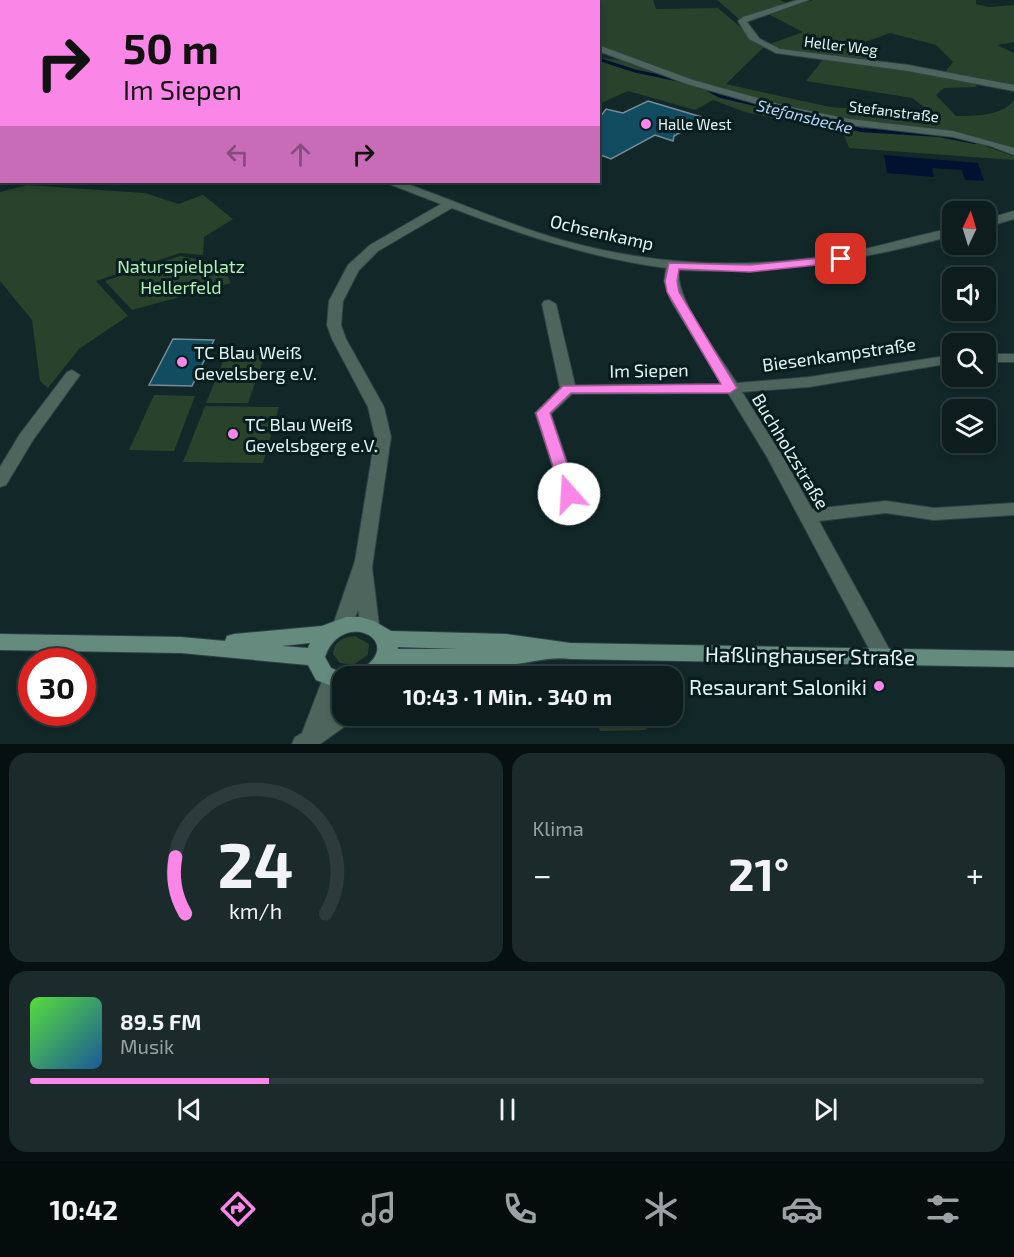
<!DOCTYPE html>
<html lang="de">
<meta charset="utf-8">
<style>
:root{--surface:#0d1d1e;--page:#1b2a2b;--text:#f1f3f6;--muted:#9aa2a4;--line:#2d3b3c;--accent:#fa87e7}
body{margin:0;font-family:"Exo 2",sans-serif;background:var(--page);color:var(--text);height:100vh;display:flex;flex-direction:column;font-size:22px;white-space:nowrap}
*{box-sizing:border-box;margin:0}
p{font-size:20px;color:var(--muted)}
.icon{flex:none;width:33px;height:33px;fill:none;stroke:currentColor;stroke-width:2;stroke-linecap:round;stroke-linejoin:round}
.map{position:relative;height:744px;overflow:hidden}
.side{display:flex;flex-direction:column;gap:9px;padding:9px;background:#071010;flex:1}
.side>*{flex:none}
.banner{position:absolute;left:0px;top:0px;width:600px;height:183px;box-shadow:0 3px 9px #0003,0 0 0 2px var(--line);background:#fa87e7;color:#111;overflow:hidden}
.needle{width:39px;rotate:4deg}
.fabs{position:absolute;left:942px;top:201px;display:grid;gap:12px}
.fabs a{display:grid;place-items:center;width:54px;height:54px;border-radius:12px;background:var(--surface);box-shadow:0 3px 9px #0003,0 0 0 2px var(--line);font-size:30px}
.speed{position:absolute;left:18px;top:648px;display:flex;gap:12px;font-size:30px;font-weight:700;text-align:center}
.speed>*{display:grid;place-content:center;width:78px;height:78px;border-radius:50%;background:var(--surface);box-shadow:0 3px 9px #0003,0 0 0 2px var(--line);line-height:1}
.speed .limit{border:9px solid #d22;background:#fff;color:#111}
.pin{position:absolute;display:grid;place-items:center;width:51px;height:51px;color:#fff;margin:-26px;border-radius:12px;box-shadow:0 3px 9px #0006}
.me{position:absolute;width:66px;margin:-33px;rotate:341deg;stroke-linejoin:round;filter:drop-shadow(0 0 4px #0008)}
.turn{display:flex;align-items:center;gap:21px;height:126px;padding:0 24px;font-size:27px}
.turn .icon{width:78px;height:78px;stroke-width:2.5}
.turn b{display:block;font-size:42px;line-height:51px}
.lanes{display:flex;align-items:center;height:57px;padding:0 24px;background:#0003;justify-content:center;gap:30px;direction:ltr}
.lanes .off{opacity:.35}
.big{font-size:45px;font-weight:700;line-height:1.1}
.side .card{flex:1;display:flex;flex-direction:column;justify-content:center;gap:9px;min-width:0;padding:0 21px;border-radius:18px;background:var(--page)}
.side .dial{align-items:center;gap:0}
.dial svg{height:156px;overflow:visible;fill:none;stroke:var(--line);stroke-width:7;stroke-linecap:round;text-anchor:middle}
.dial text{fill:var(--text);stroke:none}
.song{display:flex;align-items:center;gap:18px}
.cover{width:72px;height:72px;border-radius:9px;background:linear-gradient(135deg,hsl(110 70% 55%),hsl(210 70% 35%))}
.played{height:6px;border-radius:3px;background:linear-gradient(90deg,var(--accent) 25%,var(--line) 25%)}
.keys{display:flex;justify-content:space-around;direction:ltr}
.heat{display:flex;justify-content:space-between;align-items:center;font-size:33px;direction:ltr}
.side .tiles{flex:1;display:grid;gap:9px;grid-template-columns:1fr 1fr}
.card:last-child{grid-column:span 2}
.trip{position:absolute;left:332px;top:666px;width:351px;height:60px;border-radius:18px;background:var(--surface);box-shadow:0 3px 9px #0003,0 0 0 2px var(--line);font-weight:700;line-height:60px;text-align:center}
.tabs{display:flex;height:96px;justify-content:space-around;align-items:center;background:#050c0c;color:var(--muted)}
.tabs .icon{width:42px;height:42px}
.tabs .active{color:var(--accent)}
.tabs b{font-size:27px;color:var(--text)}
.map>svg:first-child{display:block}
</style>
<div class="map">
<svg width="1014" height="744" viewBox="0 0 1014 744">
<rect width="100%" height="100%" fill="#112728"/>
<g fill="#28422b">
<polygon points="0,0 280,0 281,1 2,2 0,28"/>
<path d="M 513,0 L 653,0 L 656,9 L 718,8 L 764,47 L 726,84 L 830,107 L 934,114 L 912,98 L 806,81 L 825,57 L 973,82 L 977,87 L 944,88 L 936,95 L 956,116 C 974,116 1003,116 1014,100 L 1014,160 L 849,148 L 843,133 L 745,112 L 713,100 L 695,110 L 628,91 L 599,104 L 599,58 L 623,60 L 599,49 L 598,2 Z"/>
<polygon points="717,0 780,0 788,4 739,19"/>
<polygon points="976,0 976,4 988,7 1014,5 1014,42 997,45 1014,53 1014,87 943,75 953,62 936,45 890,33 862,43 871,61 781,51 767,45 803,32 768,14 813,0"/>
<polygon points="27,185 145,193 178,204 203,195 233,219 204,237 203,255 180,253 96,281 128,316 79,349 48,388 40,381 32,320 0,281 0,192"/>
<polygon points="180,256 222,264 231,283 132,310 105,281"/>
<polygon points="226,354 265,355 248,403 206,403"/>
<polygon points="154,395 195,396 174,451 129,450"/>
<polygon points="205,406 279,407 263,463 183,462"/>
<path d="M 355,636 L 369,644 L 368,655 L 353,665 L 340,663 L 333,654 C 334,641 343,637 355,636 Z"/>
<polygon points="595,716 651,716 651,721 645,730 600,731"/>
</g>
<polygon fill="#00122f" points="884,155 978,163 984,181 965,180 962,170 932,168 934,177 887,173"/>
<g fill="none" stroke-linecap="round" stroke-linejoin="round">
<g stroke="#00122f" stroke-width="3">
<polyline points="88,2 90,0"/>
<polyline points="543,2 552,0"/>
<polyline points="598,59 635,71 683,81"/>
<polyline points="708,90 719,96 825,121"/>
</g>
<g stroke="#00122f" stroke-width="4">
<polyline points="819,120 861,130 939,135 975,142"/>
<polyline points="986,144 1014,154"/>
</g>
</g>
<g fill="#124c61" stroke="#768b95" stroke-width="1.5">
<polygon points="648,101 705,118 674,136 673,141 655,135 611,159 598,154 598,120 606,109 623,113"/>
<polygon points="173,339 214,340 192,386 149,385"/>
</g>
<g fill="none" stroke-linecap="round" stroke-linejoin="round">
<g stroke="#2f4344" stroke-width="2">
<g id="street">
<polygon points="404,0 436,0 439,2 405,2"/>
<polygon points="797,0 809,0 749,21 747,22 760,39 780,49 908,65 1014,85 1014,91 908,71 776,53 749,39 738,21 743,17"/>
<polygon points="598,45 693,80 786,106 849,119 953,131 1014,148 1014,155 990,146 953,137 849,125 782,111 687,84 598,51"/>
<path d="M 388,182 L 402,182 C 461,203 520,230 581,245 C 657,264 734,268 811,258 C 859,253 905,238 952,228 L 952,236 C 862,260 773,275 679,270 C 675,300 720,356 737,383 L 809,377 L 952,355 L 952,363 L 809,387 L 742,392 L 783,457 L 812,509 L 886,501 L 934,508 L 1014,503 L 1014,515 L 934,520 L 886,513 L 819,521 L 893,656 L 890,662 L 883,664 L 876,662 L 767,457 L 728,393 L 572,394 L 551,414 L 578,494 L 575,498 L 563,498 L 535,413 L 560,388 L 542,304 L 544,301 L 549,300 L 556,304 L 575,385 L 722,384 L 671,301 L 664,281 L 666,268 C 591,258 522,235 452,208 L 378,251 L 359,270 L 343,301 L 341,325 L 346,339 L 384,407 L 391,437 L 372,567 L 379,625 L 376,630 L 369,633 L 362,630 L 358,610 L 350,630 L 343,633 L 336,630 L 333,625 L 355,561 L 375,437 L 368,407 L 332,339 L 327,325 L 329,301 L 348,265 L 370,245 L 441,204 L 389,184 Z"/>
<polygon points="1014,211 1014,219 986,227 986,219"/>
<rect x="986" y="354" width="28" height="8"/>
<polygon points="72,370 80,375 33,440 6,485 0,487 0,467 20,434 67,372"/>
<polygon points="332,670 339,673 342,680 331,713 342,707 342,716 354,716 351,722 320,744 292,744 295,737 302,733 325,673"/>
</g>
</g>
<g stroke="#2f4344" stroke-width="2">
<path id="secondary" d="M 346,617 L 360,617 L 374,621 L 391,631 L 506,634 L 570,643 L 1014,651 L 1014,667 L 570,659 C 549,656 528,664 506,665 C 468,667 430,665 392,665 L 384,676 L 358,676 C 362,666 374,664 377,651 C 381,630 338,619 325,657 L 331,668 L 349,675 L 342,676 L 342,690 L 316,680 L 308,665 L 181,653 L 0,650 L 0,634 L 181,637 L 225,641 L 227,636 L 234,634 L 322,626 ZM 310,643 L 308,648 L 281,646 ZM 398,647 L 458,649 L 398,649 Z"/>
</g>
<use href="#street" fill="#4e655e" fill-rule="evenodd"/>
<use href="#secondary" fill="#658b7f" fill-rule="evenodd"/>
</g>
<polygon fill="#fa87e7" stroke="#a25896" stroke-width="1.5" points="841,256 845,257 845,262 750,272 679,269 677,281 679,292 737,388 730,393 571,393 550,413 577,494 569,500 563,498 536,413 563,386 721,384 667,292 665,281 669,263 750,265"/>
<g fill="#fa87e7" stroke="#071e1f" stroke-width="2">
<circle cx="646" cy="124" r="6"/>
<circle cx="182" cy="362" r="6"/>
<circle cx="233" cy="434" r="6"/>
<circle cx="879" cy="686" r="6"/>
</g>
<g text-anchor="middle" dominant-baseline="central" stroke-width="6" stroke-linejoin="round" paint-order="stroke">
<g font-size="15" fill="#e5f2f3" stroke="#071e1f">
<text transform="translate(841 45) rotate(7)">Heller Weg</text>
<text transform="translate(894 111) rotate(7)">Stefanstraße</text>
</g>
<g font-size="15" fill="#e5f2f3" stroke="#071e1f" text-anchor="start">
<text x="658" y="124">Halle West</text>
</g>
<g font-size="16" font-style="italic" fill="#b8d5f9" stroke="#071e1f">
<text transform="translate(805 116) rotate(14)">Stefansbecke</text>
</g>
<g font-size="18" fill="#e5f2f3" stroke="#071e1f">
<text transform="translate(602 232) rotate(13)">Ochsenkamp</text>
<text transform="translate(839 354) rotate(-8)">Biesenkampstraße</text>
<text transform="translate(649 370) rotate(-1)">Im Siepen</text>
<text transform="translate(791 451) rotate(59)">Buchholzstraße</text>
</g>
<g font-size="18" fill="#b3efb7" stroke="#071e1f">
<text x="181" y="266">Naturspielplatz<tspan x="181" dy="21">Hellerfeld</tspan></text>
</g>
<g font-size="18" fill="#e5f2f3" stroke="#071e1f" text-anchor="start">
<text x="194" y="352">TC Blau Weiß<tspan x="194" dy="21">Gevelsberg e.V.</tspan></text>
<text x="245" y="424">TC Blau Weiß<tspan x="245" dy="21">Gevelsbgerg e.V.</tspan></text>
</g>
<g font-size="21" fill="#e5f2f3" stroke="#071e1f">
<text transform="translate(810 655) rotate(1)">Haßlinghauser Straße</text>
</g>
<g font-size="21" fill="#e5f2f3" stroke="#071e1f" text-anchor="end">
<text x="867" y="686">Resaurant Saloniki</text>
</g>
</g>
</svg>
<div class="fabs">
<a><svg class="needle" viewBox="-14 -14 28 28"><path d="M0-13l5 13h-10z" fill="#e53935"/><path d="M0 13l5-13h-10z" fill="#9aa2a4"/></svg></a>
<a><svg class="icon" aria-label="sound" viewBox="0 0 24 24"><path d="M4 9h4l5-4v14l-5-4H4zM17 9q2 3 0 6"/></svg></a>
<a><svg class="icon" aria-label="search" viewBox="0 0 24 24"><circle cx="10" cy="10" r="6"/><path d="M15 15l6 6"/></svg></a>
<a><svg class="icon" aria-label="layers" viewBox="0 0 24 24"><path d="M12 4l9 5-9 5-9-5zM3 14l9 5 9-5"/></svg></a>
</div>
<div class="speed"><div class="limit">30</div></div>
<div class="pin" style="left:841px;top:259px;background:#d93025"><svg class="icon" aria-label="arrive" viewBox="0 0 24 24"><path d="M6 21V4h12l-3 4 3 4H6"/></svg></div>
<svg class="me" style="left:569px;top:494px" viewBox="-20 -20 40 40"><circle r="19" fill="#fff"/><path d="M0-13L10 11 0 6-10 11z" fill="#fa87e7"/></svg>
<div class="trip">10:43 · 1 Min. · 340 m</div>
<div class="banner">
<div class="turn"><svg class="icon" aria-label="right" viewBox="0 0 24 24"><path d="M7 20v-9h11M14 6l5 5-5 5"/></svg><div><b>50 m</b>Im Siepen</div></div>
<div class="lanes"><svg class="icon off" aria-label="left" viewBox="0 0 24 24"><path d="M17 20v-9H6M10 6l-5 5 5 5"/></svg><svg class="icon off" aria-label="ahead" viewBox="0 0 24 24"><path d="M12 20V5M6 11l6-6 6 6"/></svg><svg class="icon" aria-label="right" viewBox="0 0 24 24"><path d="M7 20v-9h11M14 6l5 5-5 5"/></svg></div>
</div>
</div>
<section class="side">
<div class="tiles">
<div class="card dial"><svg viewBox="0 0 100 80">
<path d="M14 69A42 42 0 1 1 86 69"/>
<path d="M14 69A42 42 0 0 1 9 40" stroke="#fa87e7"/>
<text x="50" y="56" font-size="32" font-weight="700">24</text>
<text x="50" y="72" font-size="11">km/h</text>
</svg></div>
<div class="card"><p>Klima</p>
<div class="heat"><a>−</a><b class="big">21°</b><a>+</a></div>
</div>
<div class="card">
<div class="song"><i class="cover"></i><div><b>89.5 FM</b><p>Musik</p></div></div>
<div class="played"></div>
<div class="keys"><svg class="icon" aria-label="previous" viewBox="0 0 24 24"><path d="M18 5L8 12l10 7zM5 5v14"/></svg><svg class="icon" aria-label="pause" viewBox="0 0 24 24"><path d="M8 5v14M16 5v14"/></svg><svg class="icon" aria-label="next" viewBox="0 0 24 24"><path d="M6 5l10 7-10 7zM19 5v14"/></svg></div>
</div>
</div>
</section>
<nav class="tabs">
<b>10:42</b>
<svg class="icon active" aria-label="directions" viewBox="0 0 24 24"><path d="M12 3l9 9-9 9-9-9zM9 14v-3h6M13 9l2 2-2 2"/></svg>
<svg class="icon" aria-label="music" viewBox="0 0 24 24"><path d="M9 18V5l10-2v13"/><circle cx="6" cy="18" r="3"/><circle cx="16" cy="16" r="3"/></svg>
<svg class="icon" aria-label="phone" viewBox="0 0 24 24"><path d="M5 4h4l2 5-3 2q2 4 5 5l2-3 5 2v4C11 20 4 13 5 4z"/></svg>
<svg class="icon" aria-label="climate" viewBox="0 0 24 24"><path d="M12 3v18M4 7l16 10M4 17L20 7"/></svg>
<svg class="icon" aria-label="car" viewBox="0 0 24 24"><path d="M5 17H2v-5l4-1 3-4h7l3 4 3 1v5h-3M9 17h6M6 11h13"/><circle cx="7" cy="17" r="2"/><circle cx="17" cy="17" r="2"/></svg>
<svg class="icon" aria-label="filters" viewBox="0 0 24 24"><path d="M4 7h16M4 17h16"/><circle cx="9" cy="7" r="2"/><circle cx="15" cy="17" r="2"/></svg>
</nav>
